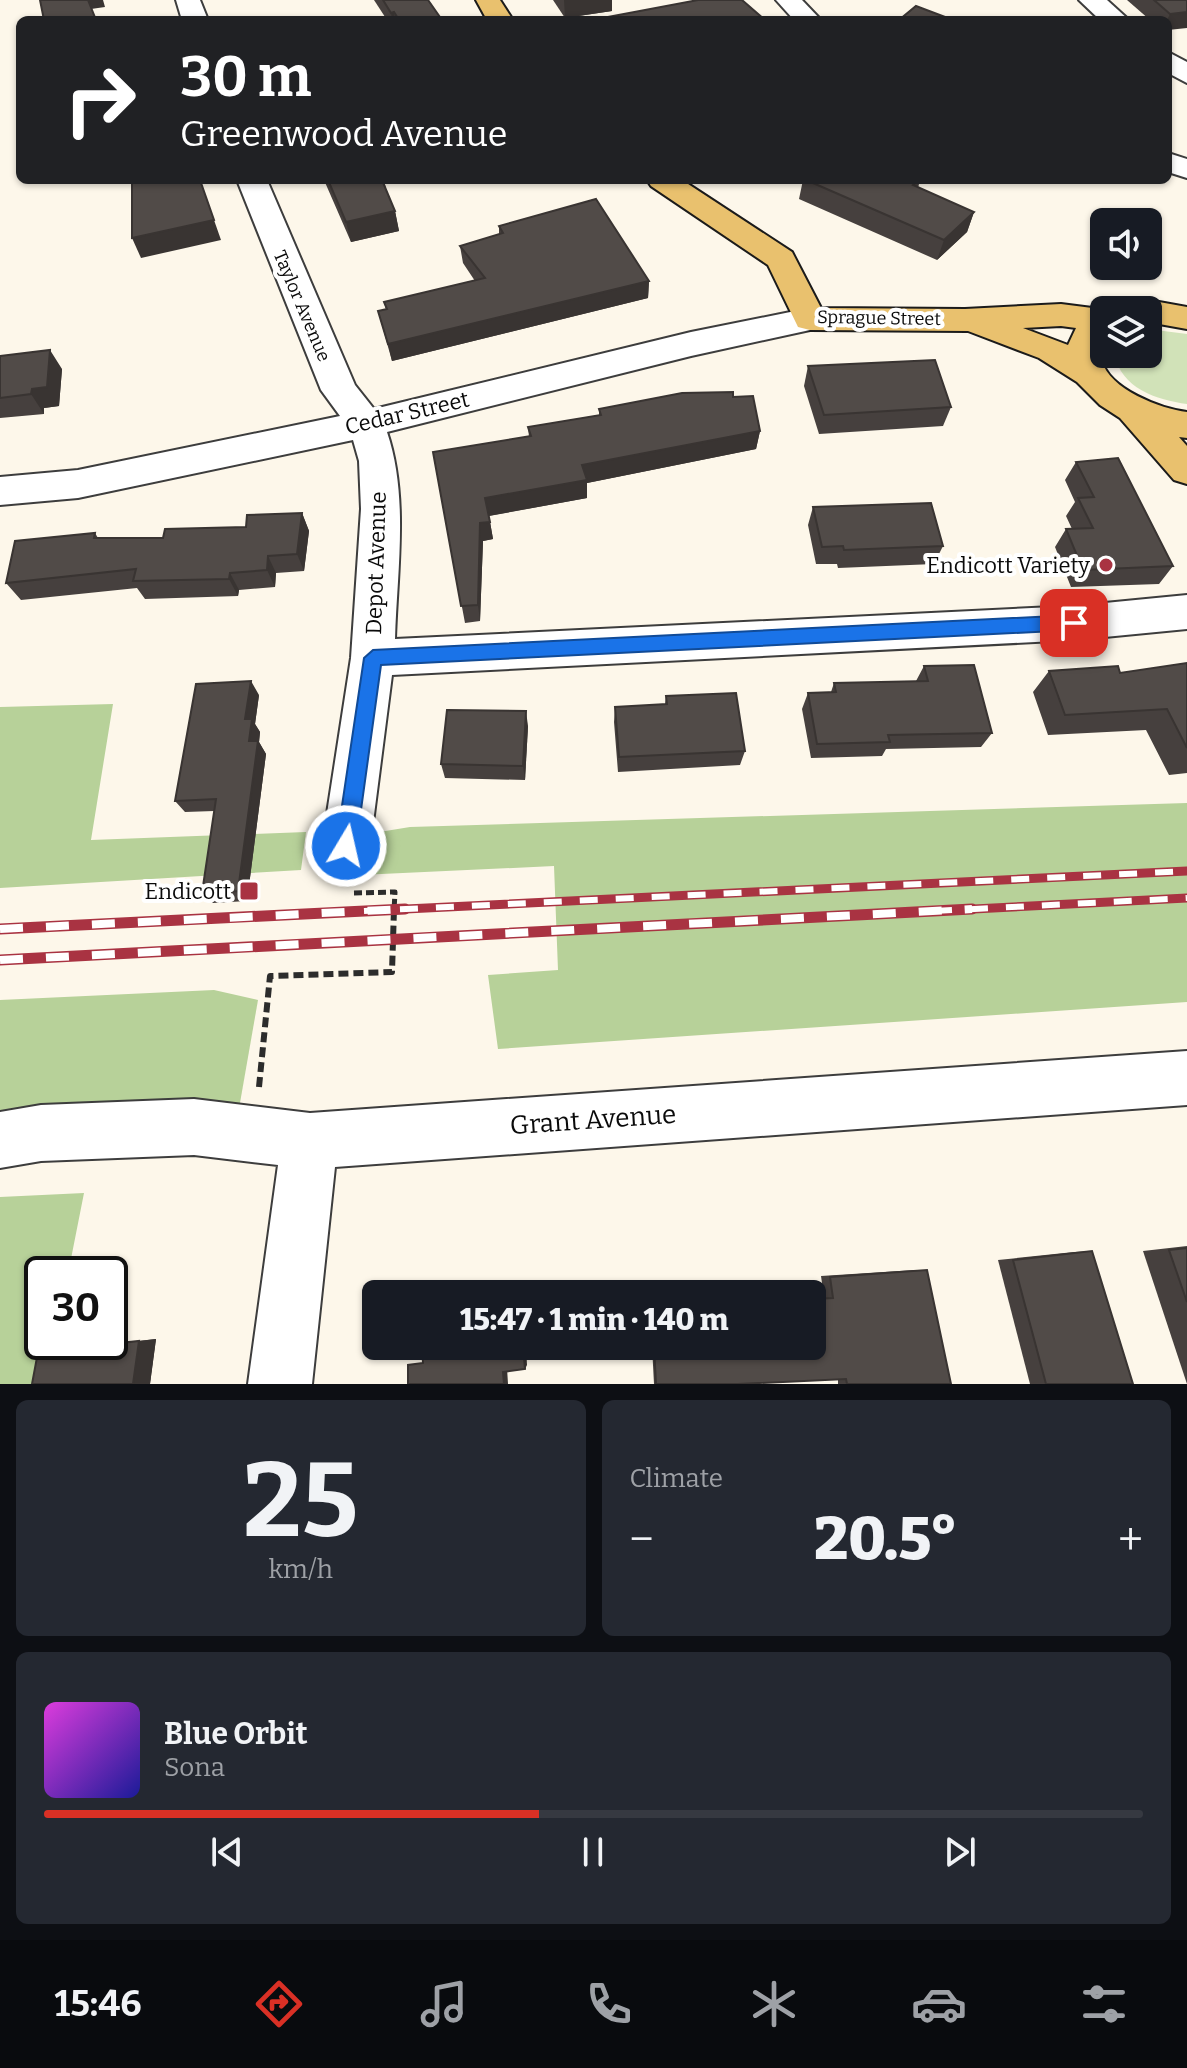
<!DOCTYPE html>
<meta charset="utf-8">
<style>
:root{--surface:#171b24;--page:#242831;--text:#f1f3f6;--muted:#9ea1a6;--line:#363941;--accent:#d93025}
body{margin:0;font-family:Bitter,serif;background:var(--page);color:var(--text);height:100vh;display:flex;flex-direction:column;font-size:30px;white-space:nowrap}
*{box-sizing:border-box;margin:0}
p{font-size:26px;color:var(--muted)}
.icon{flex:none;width:44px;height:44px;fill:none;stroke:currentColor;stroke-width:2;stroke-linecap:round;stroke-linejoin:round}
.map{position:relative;height:1384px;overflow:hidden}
.sheet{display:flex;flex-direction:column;gap:16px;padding:16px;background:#0d0f14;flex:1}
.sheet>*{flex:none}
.guide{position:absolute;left:16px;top:16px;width:1156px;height:168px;border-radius:12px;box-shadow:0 2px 6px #0004;background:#202124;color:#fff;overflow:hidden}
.fabs{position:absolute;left:1090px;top:208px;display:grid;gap:16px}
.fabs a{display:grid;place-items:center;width:72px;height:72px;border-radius:12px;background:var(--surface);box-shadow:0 2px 6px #0004;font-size:40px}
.speed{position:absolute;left:24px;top:1256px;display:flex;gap:16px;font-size:40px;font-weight:700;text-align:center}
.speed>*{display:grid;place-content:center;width:104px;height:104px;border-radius:50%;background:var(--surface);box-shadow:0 2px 6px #0004;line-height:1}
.speed .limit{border:4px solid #111;border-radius:12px;background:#fff;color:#111}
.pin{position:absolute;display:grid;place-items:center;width:68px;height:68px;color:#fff;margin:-34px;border-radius:16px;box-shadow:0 4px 12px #0006}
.me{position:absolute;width:88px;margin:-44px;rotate:9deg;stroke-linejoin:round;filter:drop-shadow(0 0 6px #0008)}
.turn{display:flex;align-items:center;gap:28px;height:168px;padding:0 32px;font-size:36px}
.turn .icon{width:104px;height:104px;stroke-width:2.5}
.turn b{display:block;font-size:56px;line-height:68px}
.big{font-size:60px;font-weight:800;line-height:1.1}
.sheet .card{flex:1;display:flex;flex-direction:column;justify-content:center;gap:12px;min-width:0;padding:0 28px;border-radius:12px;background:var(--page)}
.sheet .dial{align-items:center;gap:0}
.dial b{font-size:104px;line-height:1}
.song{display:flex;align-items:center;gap:24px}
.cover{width:96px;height:96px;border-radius:12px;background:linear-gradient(135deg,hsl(300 70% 55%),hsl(240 70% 35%))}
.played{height:8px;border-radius:4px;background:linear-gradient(90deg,var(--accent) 45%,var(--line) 45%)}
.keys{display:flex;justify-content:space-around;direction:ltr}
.heat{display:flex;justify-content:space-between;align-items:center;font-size:44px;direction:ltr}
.sheet .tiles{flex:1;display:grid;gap:16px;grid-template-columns:1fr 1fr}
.card:last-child{grid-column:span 2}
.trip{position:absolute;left:362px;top:1280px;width:464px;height:80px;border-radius:12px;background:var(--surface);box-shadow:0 2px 6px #0004;font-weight:800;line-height:80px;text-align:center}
.tabs{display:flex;height:128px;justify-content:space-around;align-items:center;background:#090b0e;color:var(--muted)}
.tabs .icon{width:56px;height:56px}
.tabs .on{color:var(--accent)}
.tabs b{font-size:36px;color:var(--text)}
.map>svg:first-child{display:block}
</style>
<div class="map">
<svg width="1187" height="1384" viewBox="0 0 1187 1384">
<rect width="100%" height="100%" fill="#fdf7ea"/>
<path fill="#d1e2b8" d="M 1148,329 L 1187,334 L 1187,404 C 1157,400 1120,388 1115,354 L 1148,354 Z"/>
<g fill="#b7d199">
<polygon points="113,704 91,840 306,832 301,870 0,888 0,707"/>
<polygon points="1187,803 1187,1002 498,1049 488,975 558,970 554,866 360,875 367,834 410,827"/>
<polygon points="214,990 258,1000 237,1120 0,1120 0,1000"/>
<polygon points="84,1193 68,1274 42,1274 42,1342 55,1342 47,1384 0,1384 0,1197"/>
</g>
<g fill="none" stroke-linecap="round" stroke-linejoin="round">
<g stroke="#3d3d3d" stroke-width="4">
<g id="minor">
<polygon points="176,0 200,0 208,20 182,20"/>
<polygon points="776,0 802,0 821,20 794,20"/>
<polygon points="1079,0 1107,0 1129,20 1100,20"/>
<polygon points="1168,52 1187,62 1187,83 1168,73"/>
<polygon points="1168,153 1187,159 1187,178 1168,172"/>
<path d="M 237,180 L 267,180 L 355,385 L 374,409 L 691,332 L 810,308 L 822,311 L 827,319 L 822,327 L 810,330 L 691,356 L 387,432 C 409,497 397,571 395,639 L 1074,606 L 1187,595 L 1187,629 L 1074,640 L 392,675 L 370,846 L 363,862 L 346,869 L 329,862 L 322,846 L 351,658 L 361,509 L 359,461 L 353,440 L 78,498 L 0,505 L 0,477 L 78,470 L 340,416 L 321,390 Z"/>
<polygon points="1187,1051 1187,1105 335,1167 312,1384 248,1384 278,1165 194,1155 41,1161 0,1168 0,1112 41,1105 194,1099 310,1113"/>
</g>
</g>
<g stroke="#1b1b1b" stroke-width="4">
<g id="major">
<polygon points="476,0 500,0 513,20 487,20"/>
<path d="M 647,180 L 682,180 L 792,252 L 821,308 L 965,309 L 1061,304 L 1108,310 L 1104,310 C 1104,326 1099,346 1102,361 C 1109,389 1161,409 1187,412 L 1187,438 L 1179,437 L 1187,446 L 1187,484 L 1174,480 L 1120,418 L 1100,405 L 1077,382 L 1039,358 L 968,331 L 810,330 L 798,327 L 768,265 L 651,186 ZM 1061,326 L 1076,328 L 1068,345 L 1023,328 Z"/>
<polygon points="1148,300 1187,307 1187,329 1148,322 1148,310 1132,310 1136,303"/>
</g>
</g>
<polyline stroke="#2c2c2c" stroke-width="5" stroke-dasharray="8 4" stroke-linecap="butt" points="354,893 395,892 394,911"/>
<polyline stroke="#2c2c2c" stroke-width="6" stroke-dasharray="10 5" stroke-linecap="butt" points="259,1087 270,976 392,972 394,909"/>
<use href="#minor" fill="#fff" fill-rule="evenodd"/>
<use href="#major" fill="#e9c16e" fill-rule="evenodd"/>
<g stroke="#a93342" stroke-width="9">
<g id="rail-far1">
<polyline points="364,911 1187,871"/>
<polyline points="934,911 1187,898"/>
</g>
</g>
<g stroke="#a93342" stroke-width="11">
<g id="rail">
<polyline points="0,929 405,909"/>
<polyline points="0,960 972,909"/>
</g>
</g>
<use href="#rail-far1" stroke="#fff" stroke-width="6" stroke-dasharray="18" stroke-linecap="butt"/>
<use href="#rail" stroke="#fff" stroke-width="8" stroke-dasharray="23" stroke-linecap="butt"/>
</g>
<g fill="#46403e">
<polygon points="374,0 428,0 442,20 387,20"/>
<polygon points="553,0 612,0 612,11 565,18"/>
<polygon points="1127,0 1187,0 1168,20 1150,20"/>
<polygon points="324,180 384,180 386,189 395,211 399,231 351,242"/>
<polygon points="803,180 920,180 918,188 974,212 967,232 937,260 799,199"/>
<polygon points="499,226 649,281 648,298 392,361 378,311 386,310 384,302 475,281 463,263 460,246 499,234"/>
<polygon points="0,356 62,369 59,406 44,408 44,414 0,418"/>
<polygon points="808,366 951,407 943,426 819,434 804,386"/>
<polygon points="733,397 760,431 756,449 587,483 587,498 489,516 493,539 483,541 480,621 465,623 433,452 529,437 528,427 599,415 599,409"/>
<polygon points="1076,462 1173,566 1159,584 1071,587 1055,547 1066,529 1072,529 1066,516 1075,502 1065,480"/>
<polygon points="813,507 943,546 934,564 838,568 837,564 816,564 808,525"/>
<polygon points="302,513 309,531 304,571 276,573 275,587 239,590 238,596 145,599 137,588 21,600 6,583 95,533 98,538 163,538 246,527"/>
<polygon points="1187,663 1187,773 1169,775 1146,730 1048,735 1033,692 1049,671 1120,673"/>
<polygon points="924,666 992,733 981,747 886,749 882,756 811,758 802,709 808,693 831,692 834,683 916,681"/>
<polygon points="259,695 255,724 260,732 259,742 266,754 247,901 213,903 202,893 214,811 185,812 175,801"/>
<polygon points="666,696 745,751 740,765 618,772 614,722 615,707 665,704"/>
<polygon points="528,726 525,780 445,778 441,764"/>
<polygon points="1187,1246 1187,1384 1143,1251"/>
<polygon points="1092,1251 1133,1384 1030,1384 998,1260 1074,1252"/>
<polygon points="915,1270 927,1270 951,1384 838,1384 838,1379 738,1384 654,1384 652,1346 812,1346 812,1297 824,1297 821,1276"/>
<polygon points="156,1339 150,1384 32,1384 38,1352"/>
</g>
<g fill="#393432">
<polygon points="88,0 103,0 105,7 91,9"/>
<polygon points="564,0 612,0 612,11 565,18"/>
<polygon points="394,12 395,20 392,20 391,13"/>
<polygon points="1187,12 1187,28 1168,30 1167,20 1170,14"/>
<polygon points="200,180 221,240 141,258 132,238"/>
<polygon points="395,211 399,231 351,242 346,222"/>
<polygon points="974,212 967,232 937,260 944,240"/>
<polygon points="649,281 648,298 392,361 388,344"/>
<polygon points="50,350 62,369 59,406 44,408 44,414 31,394 32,389"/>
<polygon points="760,431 756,449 587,483 587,498 488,516 485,498 582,465"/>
<polygon points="302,513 309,531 304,571 297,554"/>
<polygon points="490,522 493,539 483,541 480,621 478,605 480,523"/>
<polygon points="268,556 276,573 275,587 267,570"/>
<polygon points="230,573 239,590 238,596 229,579"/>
<polygon points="251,681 259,695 255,724 260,732 259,742 266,754 247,901 238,891 249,741 245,719"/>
<polygon points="526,711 528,726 525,780 523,766"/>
<polygon points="156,1339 150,1384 133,1384 139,1341"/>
<polygon points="523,1346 526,1346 527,1365 525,1369"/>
<polygon points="507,1368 508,1384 504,1384 503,1372"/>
</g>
<g fill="#514b48" stroke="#393432" stroke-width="2">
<polygon points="40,0 88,0 96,20 44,20"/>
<polygon points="383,0 428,0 442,20 399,20 394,12 391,13"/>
<polygon points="698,0 742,0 765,20 592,20"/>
<polygon points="1154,0 1187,0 1187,12 1170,14"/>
<polygon points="916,6 953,20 899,20"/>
<polygon points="132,180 200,180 214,220 132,238"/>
<polygon points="328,180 382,180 395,211 346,222"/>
<polygon points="806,180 919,180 913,185 974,212 944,240"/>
<polygon points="596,199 649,281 388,344 378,311 387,309 384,302 485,278 460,246 503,233 499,226"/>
<polygon points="50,350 47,387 32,389 31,394 0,398 0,356"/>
<polygon points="935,360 951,407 824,415 808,366"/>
<polygon points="733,392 733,397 753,396 760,431 582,465 587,480 485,498 490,522 480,523 478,605 461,606 433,452 531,436 528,427 601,415 599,409 682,393"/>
<polygon points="1118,458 1173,566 1083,570 1066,529 1093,528 1078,498 1094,497 1076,462"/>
<polygon points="931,503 943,546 844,550 843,546 822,547 813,507"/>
<polygon points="302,513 297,554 268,556 267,570 230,573 229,579 133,581 136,569 6,583 15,541 95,533 94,538 163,538 165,529 246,527 247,515"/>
<polygon points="1187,663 1187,748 1167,709 1065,715 1049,671 1118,666 1120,673"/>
<polygon points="974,665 992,733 888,735 890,742 817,744 808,693 836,692 834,683 928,681 924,666"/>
<polygon points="251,681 245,719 252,719 249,741 258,741 238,891 202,893 216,799 175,801 196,684"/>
<polygon points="736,693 745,751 619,757 615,707 667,704 666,696"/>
<polygon points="447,710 526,711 523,766 441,764"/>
<polygon points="1187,1248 1187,1302 1169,1250"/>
<polygon points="1092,1251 1133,1384 1046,1384 1013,1260"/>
<polygon points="927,1270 951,1384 847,1384 846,1379 738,1384 656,1384 654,1346 812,1346 812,1299 833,1298 830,1277"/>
<polygon points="139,1341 133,1384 32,1384 38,1352"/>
<polygon points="422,1346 523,1346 525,1369 503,1372 504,1384 408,1384 408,1365 423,1363"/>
</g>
<polygon fill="#1a73e8" stroke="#114b97" stroke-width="2" points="1074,615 1083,623 1074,630 381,665 356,846 353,853 346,856 339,853 336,846 364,658 373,650"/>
<g fill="#a93342" stroke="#fff" stroke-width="3">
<circle cx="1106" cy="565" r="8"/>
<rect x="239" y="881" width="20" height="20" rx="4"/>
</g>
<g text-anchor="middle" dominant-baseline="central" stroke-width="8" stroke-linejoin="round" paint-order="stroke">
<g font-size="18" fill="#0a0a0a" stroke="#fff">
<text transform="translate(302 306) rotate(67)">Taylor Avenue</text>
<text transform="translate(879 318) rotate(1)">Sprague Street</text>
</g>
<g font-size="22" fill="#0a0a0a" stroke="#fff">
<text transform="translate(407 413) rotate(-13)">Cedar Street</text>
<text transform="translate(376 563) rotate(-88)">Depot Avenue</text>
</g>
<g font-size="22" fill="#0a0a0a" stroke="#fff" text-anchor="end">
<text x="1090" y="565">Endicott Variety</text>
<text x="231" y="891">Endicott</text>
</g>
<g font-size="26" fill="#0a0a0a" stroke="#fff">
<text transform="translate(593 1120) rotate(-4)">Grant Avenue</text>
</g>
</g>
</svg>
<div class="fabs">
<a><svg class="icon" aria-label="sound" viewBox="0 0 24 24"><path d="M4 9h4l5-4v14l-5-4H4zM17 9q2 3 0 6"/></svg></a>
<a><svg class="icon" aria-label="layers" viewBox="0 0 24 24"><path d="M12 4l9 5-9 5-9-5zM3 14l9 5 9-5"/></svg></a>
</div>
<div class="speed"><div class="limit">30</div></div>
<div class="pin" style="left:1074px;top:623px;background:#d93025"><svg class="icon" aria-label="arrive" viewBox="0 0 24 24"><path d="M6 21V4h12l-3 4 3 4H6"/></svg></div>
<svg class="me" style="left:346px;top:846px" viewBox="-20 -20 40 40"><circle r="17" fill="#1a73e8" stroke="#fff" stroke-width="3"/><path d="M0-11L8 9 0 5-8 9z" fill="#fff"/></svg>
<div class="trip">15:47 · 1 min · 140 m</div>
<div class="guide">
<div class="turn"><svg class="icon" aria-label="right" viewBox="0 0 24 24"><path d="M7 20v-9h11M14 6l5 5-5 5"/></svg><div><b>30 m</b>Greenwood Avenue</div></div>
</div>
</div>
<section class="sheet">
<div class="tiles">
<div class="card dial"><b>25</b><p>km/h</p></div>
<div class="card"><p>Climate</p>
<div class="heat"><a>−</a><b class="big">20.5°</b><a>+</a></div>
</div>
<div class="card">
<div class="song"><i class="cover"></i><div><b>Blue Orbit</b><p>Sona</p></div></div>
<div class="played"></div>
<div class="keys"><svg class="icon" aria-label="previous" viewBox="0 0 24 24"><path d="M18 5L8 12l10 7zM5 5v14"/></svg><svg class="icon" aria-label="pause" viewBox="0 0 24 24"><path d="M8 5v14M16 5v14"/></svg><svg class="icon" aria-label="next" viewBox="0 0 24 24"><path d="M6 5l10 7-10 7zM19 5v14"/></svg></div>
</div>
</div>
</section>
<nav class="tabs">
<b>15:46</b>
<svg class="icon on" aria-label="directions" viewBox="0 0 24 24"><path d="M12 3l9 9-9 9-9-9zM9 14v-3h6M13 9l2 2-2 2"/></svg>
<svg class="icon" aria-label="music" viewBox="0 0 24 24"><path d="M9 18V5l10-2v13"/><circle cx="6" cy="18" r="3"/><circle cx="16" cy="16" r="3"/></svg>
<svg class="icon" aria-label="phone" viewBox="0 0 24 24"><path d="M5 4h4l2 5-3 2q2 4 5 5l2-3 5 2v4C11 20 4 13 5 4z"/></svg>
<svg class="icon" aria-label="climate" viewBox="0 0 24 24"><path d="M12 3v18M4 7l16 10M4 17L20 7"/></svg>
<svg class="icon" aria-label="car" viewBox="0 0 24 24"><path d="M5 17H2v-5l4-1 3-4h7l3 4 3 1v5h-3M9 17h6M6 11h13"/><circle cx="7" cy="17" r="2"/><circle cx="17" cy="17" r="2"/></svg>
<svg class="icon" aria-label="filters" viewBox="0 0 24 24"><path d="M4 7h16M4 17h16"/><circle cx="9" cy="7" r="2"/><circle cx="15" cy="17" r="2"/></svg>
</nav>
